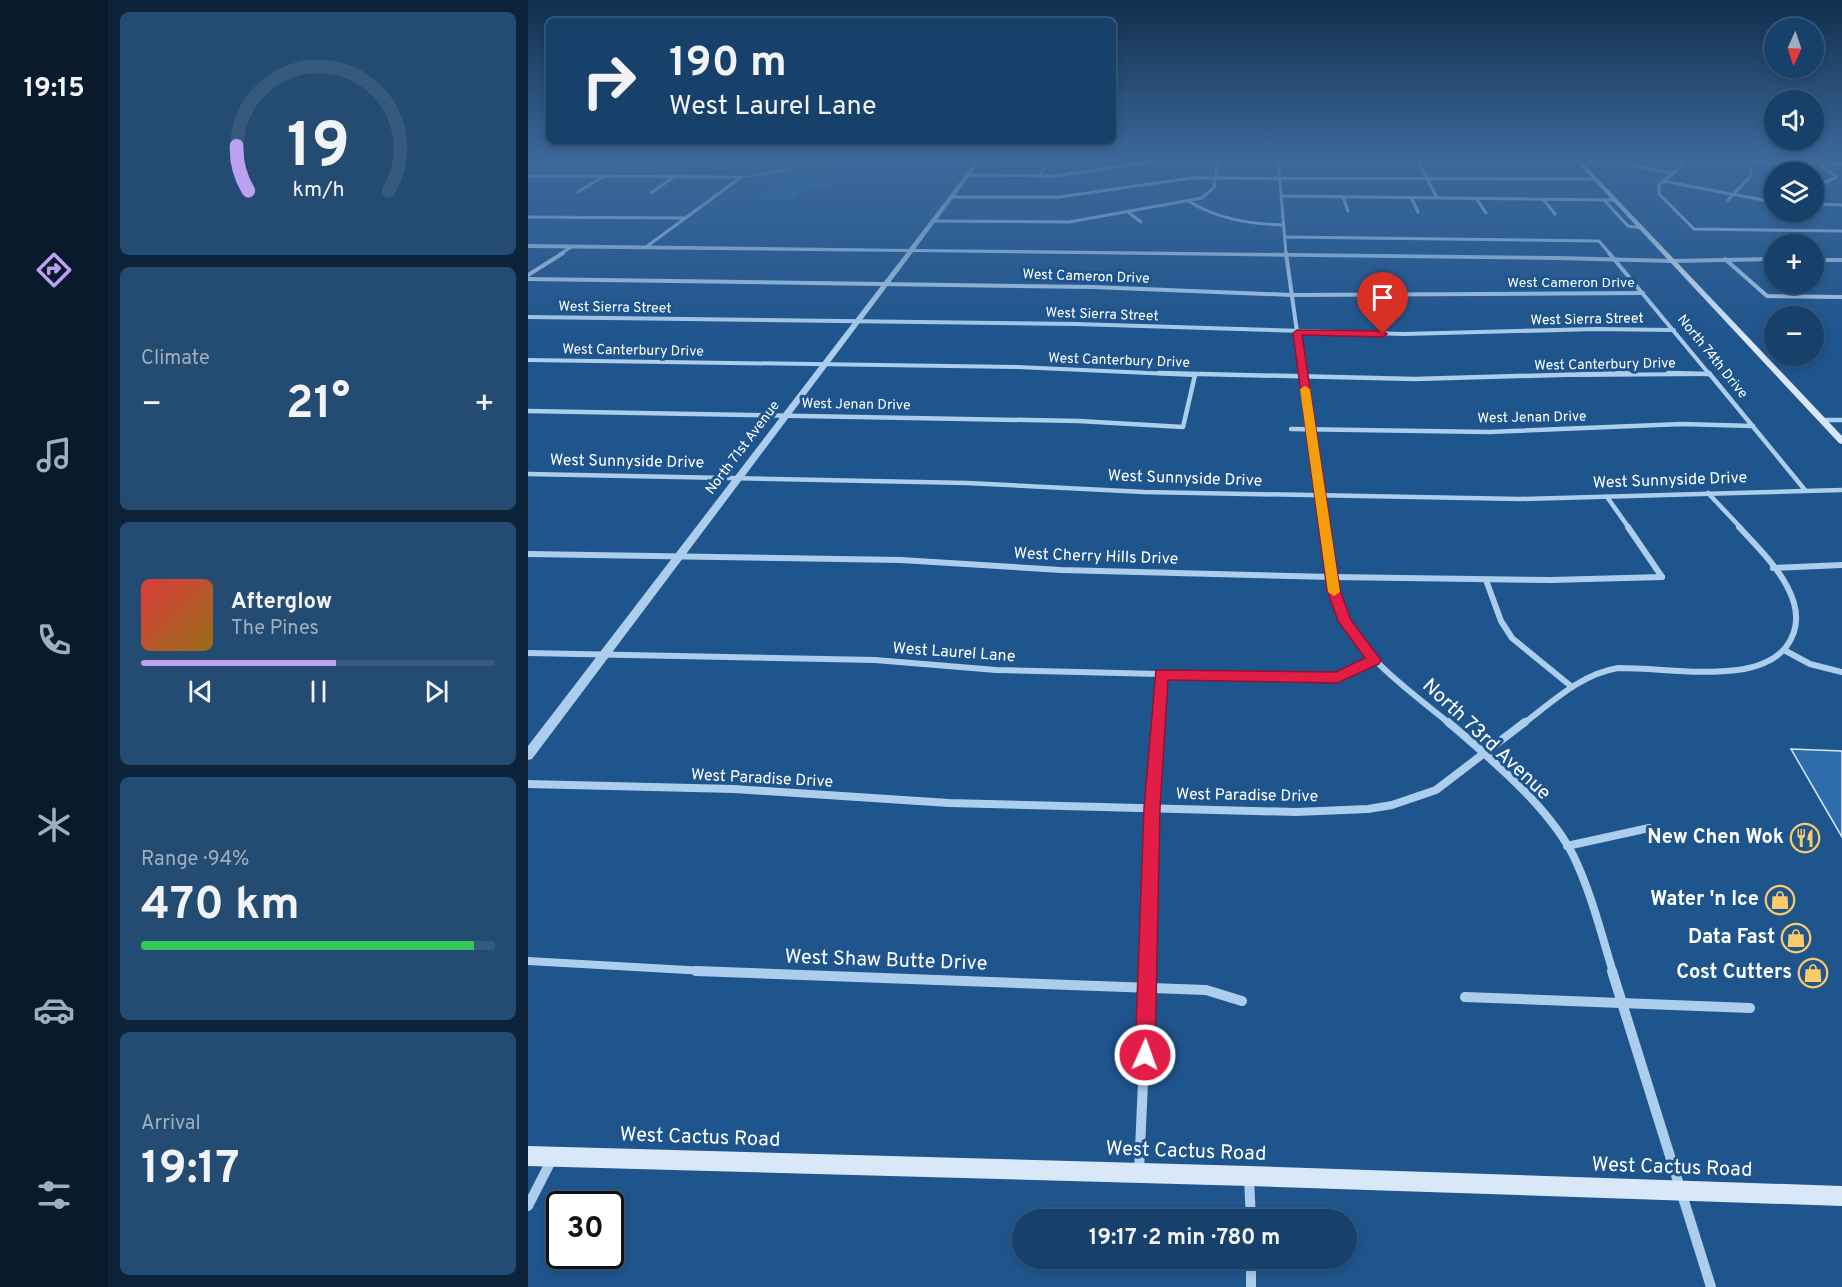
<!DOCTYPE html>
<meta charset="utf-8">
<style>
:root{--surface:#17406a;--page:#244b72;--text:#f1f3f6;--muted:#9eafc1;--line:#36597e;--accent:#bca0f2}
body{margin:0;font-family:Overpass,sans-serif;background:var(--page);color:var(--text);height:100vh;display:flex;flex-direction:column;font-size:22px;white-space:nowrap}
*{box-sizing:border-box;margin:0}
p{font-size:20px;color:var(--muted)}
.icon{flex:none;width:33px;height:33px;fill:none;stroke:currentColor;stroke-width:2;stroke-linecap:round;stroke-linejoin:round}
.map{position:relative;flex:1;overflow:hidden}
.side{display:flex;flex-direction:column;gap:12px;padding:12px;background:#0d233a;width:420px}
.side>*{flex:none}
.hud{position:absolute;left:18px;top:18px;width:570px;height:126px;border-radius:9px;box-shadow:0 3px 9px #0003,0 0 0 2px var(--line);background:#17406a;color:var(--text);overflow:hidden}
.needle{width:39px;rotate:183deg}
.controls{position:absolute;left:1236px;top:18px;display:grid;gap:12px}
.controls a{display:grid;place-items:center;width:60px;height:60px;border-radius:50%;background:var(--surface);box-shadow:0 3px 9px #0003,0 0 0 2px var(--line);font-size:30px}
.speed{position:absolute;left:18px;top:1191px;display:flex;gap:12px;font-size:30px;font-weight:700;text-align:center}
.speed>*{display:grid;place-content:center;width:78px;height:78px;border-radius:50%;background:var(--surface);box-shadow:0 3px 9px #0003,0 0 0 2px var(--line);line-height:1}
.speed .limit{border:3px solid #111;border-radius:9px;background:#fff;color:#111}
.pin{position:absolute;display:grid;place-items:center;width:51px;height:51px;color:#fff;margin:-62px -26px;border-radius:50% 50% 50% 0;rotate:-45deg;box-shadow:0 0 6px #0007}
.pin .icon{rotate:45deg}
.me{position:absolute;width:66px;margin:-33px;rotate:2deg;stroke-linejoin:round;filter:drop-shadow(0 0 4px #0008)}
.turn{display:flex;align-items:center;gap:21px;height:126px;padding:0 24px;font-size:27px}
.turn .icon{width:78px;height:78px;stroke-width:2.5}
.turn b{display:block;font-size:42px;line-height:51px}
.big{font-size:45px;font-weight:700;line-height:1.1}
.side .tile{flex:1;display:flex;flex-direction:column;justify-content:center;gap:9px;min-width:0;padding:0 21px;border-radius:9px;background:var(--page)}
.side .dial{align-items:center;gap:0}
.dial svg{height:156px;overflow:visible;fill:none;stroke:var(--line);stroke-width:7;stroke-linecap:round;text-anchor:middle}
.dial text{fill:var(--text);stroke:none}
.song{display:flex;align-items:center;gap:18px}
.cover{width:72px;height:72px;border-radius:9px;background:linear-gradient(135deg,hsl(0 70% 55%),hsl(40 70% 35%))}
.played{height:6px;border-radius:3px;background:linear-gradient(90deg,var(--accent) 55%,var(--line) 55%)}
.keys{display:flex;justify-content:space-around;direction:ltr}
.heat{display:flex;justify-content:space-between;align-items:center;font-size:33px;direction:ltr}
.charge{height:9px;border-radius:4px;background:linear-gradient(90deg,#34c759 94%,var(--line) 0)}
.trip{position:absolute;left:484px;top:1209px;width:345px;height:60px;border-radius:30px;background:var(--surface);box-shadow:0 3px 9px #0003,0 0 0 2px var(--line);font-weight:700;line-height:60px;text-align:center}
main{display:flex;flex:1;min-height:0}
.menu{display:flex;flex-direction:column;width:108px;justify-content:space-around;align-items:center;background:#091a2a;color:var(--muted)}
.menu .icon{width:42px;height:42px}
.menu .current{color:var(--accent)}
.menu b{font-size:27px;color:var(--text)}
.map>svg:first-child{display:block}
</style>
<main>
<nav class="menu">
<b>19:15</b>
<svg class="icon current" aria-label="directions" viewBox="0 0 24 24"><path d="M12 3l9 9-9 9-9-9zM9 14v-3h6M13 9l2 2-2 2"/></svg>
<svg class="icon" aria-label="music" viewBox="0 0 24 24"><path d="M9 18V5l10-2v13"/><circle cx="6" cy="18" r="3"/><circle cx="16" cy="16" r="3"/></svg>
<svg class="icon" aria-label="phone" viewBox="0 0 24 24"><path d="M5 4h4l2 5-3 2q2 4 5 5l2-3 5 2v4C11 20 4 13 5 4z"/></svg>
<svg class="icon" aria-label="climate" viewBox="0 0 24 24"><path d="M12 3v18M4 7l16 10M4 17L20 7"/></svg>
<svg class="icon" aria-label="car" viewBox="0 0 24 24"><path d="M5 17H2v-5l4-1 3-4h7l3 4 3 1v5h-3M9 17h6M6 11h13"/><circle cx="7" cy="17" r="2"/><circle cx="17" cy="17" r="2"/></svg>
<svg class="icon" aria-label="filters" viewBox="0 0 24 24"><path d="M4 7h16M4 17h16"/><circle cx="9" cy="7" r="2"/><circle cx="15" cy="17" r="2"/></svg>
</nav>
<section class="side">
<div class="tile dial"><svg viewBox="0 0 100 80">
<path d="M14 69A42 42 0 1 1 86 69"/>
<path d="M14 69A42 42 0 0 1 8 46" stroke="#bca0f2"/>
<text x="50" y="56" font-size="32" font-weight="700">19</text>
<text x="50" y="72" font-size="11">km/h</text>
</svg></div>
<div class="tile"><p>Climate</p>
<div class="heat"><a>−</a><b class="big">21°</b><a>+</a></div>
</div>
<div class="tile">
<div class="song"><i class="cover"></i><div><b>Afterglow</b><p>The Pines</p></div></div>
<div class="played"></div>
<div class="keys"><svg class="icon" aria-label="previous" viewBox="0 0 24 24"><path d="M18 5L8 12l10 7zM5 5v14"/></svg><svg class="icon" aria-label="pause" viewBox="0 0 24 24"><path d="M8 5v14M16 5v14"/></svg><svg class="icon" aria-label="next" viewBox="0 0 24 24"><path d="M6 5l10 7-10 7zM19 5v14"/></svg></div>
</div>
<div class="tile"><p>Range · 94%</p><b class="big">470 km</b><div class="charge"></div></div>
<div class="tile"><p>Arrival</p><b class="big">19:17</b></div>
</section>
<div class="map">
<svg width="1314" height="1287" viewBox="0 0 1314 1287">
<rect width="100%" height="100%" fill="#1f558d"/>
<g fill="#2867a6">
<polygon points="278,158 445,158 437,170 280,168 251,173"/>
<polygon points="260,173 296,174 294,176 320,174 304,189 278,190 265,200 226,199"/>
</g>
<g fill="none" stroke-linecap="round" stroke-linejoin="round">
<polyline stroke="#a0c8ee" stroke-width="1.5" points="212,178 311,160"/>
</g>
<polygon fill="#2e6cab" stroke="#d2e6f9" stroke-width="1.5" points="1263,749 1314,751 1314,837 1296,806"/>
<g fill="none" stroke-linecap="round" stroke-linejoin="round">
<g stroke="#adcdec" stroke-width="3">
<polyline points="750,158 758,254"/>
<polyline points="764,158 1050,161"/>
<polyline points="1154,158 1153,167 1131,185 1131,194 1166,229 1314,231"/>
<polyline points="889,159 909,198"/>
<polyline points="1219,162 1314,164"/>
<polyline points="1095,164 1145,173"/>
<polyline points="1292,165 1309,177 1297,182"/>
<polyline points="440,175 527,176 648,158"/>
<polyline points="0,176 213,177"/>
<polyline points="512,176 521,158"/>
<polyline points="1134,181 1246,202"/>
<polyline points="50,192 76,176"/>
<polyline points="123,193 146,177"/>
<polyline points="754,196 1086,200"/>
<polyline points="424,197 531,197 663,178 1067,179"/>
<polyline points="815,197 820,211"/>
<polyline points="883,197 890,212"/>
<polyline points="948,198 958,213"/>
<polyline points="1015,199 1027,214"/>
<polyline points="1076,200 1100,226 1113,228"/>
<polyline points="1200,200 1223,176 1221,165 1215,158"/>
<path d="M 660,201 C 690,219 721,224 756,225"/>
<polyline points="1286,204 1314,205"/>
<polyline points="600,212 613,222"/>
<polyline points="0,217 157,218"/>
<polyline points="406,221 541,222 674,198 686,187 690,158"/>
<polyline points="757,237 1071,241 1082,254"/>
<polyline points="118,247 212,178"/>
<polyline points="32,254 45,246"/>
</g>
<g stroke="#adcdec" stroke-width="4">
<polyline points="758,253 775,375"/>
<polyline points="1081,253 1182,375"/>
<polyline points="1197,259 1239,296 1314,297"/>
<polyline points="0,275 35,253"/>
<polyline points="0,279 565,287 764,295 1115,293"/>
<polyline points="0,317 548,324 876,334 1068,329 1146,330"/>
<polyline points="0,360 489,367 664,375"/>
<polyline points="1043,375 1182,374"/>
</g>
<g stroke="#adcdec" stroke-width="4.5">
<polyline points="631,373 887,379 1100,373"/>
<polyline points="775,373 797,528"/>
<polyline points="1140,373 1182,374"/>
<polyline points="1181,373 1277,490"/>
<polyline points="0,411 551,421 655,427 667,375"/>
<polyline points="1294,420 1314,420"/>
<polyline points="763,429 961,432 1154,424 1225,426"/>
<polyline points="0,474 439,483 616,492 992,499 1314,490"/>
<polyline points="1180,493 1213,528"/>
<polyline points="1079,497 1101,528"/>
</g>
<g stroke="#adcdec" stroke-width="6">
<path d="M 797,527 C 800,551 802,576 809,600 C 827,655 879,688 922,724"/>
<polyline points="1100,527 1134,577"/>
<polyline points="0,554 373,560 533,570 804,577 1023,580 1134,577"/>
<polyline points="1245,568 1314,565"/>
<polyline points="958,580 973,621 984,638 1044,687"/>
<polyline points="1256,650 1282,664 1314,672"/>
<polyline points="0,653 347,660 468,670 793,678 819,674 846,660"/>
<polyline points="630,724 633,674"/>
<path d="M 995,724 C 1024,702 1053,674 1090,668 C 1130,668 1170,675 1209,670 C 1227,668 1247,661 1258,647 C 1290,605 1239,557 1211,527"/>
</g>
<g stroke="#adcdec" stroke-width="8">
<path d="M 920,722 C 963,759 1019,805 1045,855 C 1063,892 1073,933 1085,972"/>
<polyline points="0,784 206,789 421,803 768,812 840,809 864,805 908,790 997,722"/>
<polyline points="1039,846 1121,828"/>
<polyline points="0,961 195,972"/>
<polyline points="620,972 624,808 630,722"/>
</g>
<g stroke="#adcdec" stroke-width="10">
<polyline points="168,971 678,990 714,1001"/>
<polyline points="1084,971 1183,1287"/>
<polyline points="937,997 1222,1008"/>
<polyline points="611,1171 620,971"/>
<polyline points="721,1178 723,1220"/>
<polyline points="0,1206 23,1161"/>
<polyline points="723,1258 723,1287"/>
</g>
<g fill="#adcdec" fill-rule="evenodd">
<polygon points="450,158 455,158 387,249 1030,256 1144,259 1246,257 1246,261 1144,263 1030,260 385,252 4,759 0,760 0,746 379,252 0,248 0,244 381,249"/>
<rect x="1286" y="258" width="28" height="4"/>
</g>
<g fill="#d9e8f9" fill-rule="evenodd">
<polygon points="1045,158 1050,158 1314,436 1314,444 1311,443"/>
<polygon points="0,1146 721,1166 1314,1186 1314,1206 721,1186 0,1166"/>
</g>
</g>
<linearGradient id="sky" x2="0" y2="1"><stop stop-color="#112f4e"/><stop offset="0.47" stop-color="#3c689a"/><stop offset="1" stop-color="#3c689a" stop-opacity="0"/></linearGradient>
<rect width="1314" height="338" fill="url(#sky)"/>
<polygon fill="#e11d48" stroke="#92132f" stroke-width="1.5" points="769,330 855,331 859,334 855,337 774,335 812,590 823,620 853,660 851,664 809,683 640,680 632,808 627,1055 624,1062 617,1065 610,1062 607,1055 616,808 628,670 808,672 837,658 810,621 799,590 765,333"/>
<polygon fill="#f59e0b" points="777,386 782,389 812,592 806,596 800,592 772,389"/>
<defs>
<g id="restaurant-ring" transform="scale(1.5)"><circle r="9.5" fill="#1f558d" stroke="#faca6c" stroke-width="1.5"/><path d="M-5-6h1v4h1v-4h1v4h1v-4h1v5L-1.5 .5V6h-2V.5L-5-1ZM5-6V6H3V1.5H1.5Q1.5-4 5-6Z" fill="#faca6c"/></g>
<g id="shop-ring" transform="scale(1.5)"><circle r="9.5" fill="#1f558d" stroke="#faca6c" stroke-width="1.5"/><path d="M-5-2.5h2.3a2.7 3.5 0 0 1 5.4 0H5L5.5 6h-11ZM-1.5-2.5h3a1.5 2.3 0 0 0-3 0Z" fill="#faca6c"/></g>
</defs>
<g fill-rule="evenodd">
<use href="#restaurant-ring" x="1277" y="838"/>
<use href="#shop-ring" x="1252" y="900"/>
<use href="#shop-ring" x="1268" y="938"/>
<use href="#shop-ring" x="1285" y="973"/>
</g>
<g text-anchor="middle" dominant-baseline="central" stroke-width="6" stroke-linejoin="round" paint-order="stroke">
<g font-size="14" fill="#fff" stroke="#1f558d">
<text transform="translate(558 277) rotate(2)">West Cameron Drive</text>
<text x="1043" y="283">West Cameron Drive</text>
<text transform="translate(87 308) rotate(1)">West Sierra Street</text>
<text transform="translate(574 315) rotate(2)">West Sierra Street</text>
<text transform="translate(1059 320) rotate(-1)">West Sierra Street</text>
<text transform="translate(105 351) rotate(1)">West Canterbury Drive</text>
<text transform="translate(1184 357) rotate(51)">North 74th Drive</text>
<text transform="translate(591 361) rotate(2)">West Canterbury Drive</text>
<text transform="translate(1077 365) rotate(-1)">West Canterbury Drive</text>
<text transform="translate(328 405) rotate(1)">West Jenan Drive</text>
<text transform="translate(1004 418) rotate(-1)">West Jenan Drive</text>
<text transform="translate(215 448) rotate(-53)">North 71st Avenue</text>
</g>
<g font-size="16" fill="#fff" stroke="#1f558d">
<text transform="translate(99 462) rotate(1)">West Sunnyside Drive</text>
<text transform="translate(657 479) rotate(2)">West Sunnyside Drive</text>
<text transform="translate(1142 481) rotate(-2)">West Sunnyside Drive</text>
<text transform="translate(568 557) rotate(2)">West Cherry Hills Drive</text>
<text transform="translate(426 653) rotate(4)">West Laurel Lane</text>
<text transform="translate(234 779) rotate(3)">West Paradise Drive</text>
<text transform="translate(719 796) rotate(1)">West Paradise Drive</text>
</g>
<g font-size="20" fill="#fff" stroke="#1f558d">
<text transform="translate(958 740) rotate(43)">North 73rd Avenue</text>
<text transform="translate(358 961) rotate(2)">West Shaw Butte Drive</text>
<text transform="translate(172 1138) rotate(2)">West Cactus Road</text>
<text transform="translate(658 1152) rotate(2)">West Cactus Road</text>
<text transform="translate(1144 1168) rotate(2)">West Cactus Road</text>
</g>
<g font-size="20" font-weight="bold" fill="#fff" stroke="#1f558d" text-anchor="end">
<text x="1256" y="838">New Chen Wok</text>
<text x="1231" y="900">Water 'n Ice</text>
<text x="1247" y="938">Data Fast</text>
<text x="1264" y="973">Cost Cutters</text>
</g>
</g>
</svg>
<div class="controls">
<a><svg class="needle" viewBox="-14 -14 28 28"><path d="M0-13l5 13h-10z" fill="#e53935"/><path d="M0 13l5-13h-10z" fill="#9eafc1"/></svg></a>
<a><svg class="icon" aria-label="sound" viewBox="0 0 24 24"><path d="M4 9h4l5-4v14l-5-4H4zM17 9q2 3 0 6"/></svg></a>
<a><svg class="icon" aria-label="layers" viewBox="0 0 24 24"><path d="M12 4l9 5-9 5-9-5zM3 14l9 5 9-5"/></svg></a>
<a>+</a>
<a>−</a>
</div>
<div class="speed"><div class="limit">30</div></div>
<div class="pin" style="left:855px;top:334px;background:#d93025"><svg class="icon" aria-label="arrive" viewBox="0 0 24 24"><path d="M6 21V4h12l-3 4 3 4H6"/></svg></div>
<svg class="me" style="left:617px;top:1055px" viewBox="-20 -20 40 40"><circle r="17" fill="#e11d48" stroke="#fff" stroke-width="3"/><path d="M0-11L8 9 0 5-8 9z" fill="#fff"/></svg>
<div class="trip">19:17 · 2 min · 780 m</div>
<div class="hud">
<div class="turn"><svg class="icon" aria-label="right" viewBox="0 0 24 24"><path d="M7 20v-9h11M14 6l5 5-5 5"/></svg><div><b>190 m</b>West Laurel Lane</div></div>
</div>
</div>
</main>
